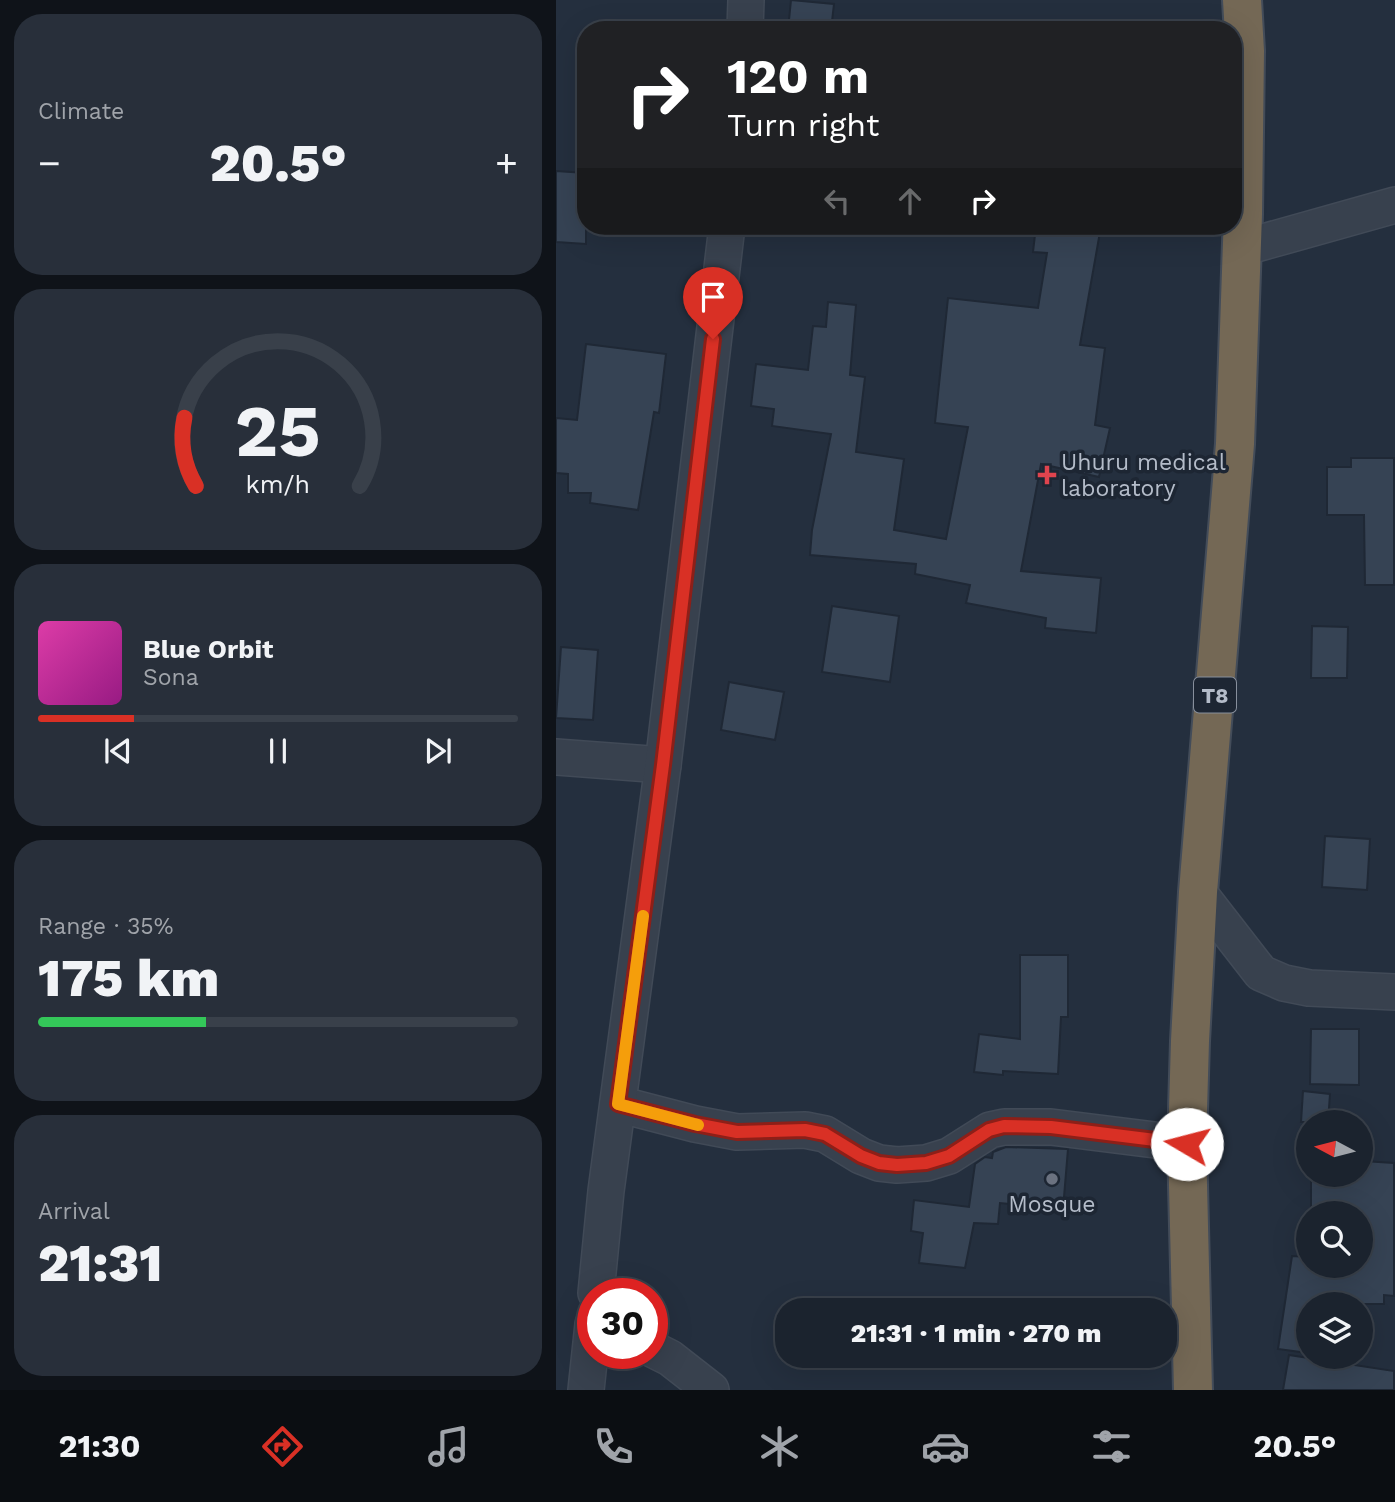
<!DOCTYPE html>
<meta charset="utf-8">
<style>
:root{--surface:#1b232e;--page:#282f3a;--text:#f1f3f6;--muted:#a0a4aa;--line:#39404a;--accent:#d93025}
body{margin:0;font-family:"Work Sans",sans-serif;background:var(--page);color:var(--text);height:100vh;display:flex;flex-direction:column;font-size:26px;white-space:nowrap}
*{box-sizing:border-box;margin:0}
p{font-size:23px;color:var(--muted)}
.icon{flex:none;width:38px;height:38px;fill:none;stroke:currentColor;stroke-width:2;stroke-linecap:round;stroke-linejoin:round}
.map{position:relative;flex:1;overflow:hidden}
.sheet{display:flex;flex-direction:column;gap:14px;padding:14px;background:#0f1319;width:556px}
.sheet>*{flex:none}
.banner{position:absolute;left:21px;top:21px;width:665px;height:214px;border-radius:28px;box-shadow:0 7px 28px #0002,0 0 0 2px var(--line);background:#202124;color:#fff;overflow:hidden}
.needle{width:46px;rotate:277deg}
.fabs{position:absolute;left:740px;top:1110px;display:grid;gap:14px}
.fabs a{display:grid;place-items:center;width:77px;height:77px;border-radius:50%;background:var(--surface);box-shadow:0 7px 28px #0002,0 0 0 2px var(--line);font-size:35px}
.speed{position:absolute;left:21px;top:1278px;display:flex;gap:14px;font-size:35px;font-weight:700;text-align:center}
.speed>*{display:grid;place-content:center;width:91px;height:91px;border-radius:50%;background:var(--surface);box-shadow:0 7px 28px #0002,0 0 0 2px var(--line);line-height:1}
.speed .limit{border:10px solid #d22;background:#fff;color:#111}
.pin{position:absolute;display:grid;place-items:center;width:60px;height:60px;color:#fff;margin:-72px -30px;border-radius:50% 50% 50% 0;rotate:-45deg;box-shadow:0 0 7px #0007}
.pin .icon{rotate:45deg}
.me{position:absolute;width:77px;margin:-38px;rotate:278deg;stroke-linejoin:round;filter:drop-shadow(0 0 5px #0008)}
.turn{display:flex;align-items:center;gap:24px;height:147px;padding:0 35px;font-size:32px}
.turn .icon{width:91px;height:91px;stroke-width:2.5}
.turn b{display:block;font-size:49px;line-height:60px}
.lanes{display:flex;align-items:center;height:66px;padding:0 35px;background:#0003;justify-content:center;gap:35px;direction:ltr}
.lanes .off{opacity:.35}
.big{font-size:52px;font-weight:800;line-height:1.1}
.sheet .widget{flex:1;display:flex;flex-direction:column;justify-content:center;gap:10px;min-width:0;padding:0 24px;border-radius:28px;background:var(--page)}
.sheet .dial{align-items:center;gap:0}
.dial svg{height:182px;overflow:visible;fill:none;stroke:var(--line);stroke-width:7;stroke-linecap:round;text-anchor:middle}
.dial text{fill:var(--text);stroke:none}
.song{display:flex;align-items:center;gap:21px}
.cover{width:84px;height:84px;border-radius:10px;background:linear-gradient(135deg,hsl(320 70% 55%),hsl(310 70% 35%))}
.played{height:7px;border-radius:4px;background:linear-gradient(90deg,var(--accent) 20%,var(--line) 20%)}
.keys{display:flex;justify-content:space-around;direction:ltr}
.heat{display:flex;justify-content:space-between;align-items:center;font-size:38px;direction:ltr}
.charge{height:10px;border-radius:5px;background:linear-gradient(90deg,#34c759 35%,var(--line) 0)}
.trip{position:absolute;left:219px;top:1298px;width:402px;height:70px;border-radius:28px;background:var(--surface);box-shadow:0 7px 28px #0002,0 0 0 2px var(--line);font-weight:800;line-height:70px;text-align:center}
.tabs{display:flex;height:112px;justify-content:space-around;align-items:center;background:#0b0e12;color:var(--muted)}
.tabs .icon{width:49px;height:49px}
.tabs .current{color:var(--accent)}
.tabs b{font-size:32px;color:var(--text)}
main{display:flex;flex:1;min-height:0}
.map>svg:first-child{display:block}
</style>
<main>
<section class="sheet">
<div class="widget"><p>Climate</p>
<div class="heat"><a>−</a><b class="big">20.5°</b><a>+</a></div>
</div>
<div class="widget dial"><svg viewBox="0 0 100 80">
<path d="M14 69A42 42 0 1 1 86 69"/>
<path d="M14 69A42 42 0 0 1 9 39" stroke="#d93025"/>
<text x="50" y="56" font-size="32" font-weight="700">25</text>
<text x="50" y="72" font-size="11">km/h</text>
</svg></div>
<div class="widget">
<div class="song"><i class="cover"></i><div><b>Blue Orbit</b><p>Sona</p></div></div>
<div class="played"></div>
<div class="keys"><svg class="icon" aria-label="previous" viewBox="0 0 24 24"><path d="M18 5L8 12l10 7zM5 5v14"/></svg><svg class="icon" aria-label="pause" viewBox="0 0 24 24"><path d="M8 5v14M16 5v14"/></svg><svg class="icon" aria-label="next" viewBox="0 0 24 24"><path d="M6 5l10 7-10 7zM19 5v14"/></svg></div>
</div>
<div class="widget"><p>Range · 35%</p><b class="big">175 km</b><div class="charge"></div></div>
<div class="widget"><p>Arrival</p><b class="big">21:31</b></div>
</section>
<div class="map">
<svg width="839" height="1390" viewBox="0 0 839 1390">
<rect width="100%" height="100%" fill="#242f3e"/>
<g fill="#364354" stroke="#1f2835" stroke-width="2">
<polygon points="235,0 278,4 275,30 232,30"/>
<polygon points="0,171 30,173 30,244 0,242"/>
<polygon points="480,226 544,232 524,345 549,348 539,425 554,428 543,477 485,464 465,571 545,578 540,633 489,628 490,618 410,603 414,585 359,574 360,564 254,555 256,530 275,434 216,426 218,409 195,406 200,364 252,370 257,326 270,327 272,302 300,305 294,375 309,377 300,452 348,459 338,530 390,539 412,427 379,423 392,298 482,308 491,253 477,252"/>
<polygon points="30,344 110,354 103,413 98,412 82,510 34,503 35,493 12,493 12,474 0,473 0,418 21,420"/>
<polygon points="795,458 838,458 838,585 809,585 808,515 771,515 771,467 795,467"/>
<polygon points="276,606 343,616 334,682 266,672"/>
<polygon points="756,626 792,627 791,678 755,678"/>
<polygon points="5,647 42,650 37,720 0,718"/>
<polygon points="173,682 228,692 219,740 165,730"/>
<polygon points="769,836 814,839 811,890 766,887"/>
<polygon points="464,955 512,955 512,1017 505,1017 502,1074 447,1071 447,1075 418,1072 423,1034 464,1039"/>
<polygon points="755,1029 803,1029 803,1085 754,1084"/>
<polygon points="747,1091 774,1094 772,1122 745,1122"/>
<polygon points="450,1147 512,1149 507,1209 444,1203 442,1224 418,1223 409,1268 363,1263 367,1233 355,1231 358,1200 413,1207 419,1164 429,1157 436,1158 437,1152"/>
<polygon points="807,1161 838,1163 838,1296 828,1295 828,1304 752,1304 752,1353 722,1349 736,1256 752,1257 752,1265 805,1265 805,1213 755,1213 755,1174 806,1174"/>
<polygon points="733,1355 838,1371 838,1390 727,1390"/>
</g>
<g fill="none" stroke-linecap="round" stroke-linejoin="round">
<g stroke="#414a57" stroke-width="38">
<g id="minor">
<polyline points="189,30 190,0"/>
<polyline points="686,248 839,205"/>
<polyline points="0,757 107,765"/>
<polyline points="642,892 705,973 728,983 753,988 839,992"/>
<polyline points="62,1104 139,1124 181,1132 249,1130 269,1134 305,1156 323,1163 341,1165 370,1163 393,1156 434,1130 448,1127 495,1127 631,1144"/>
<polyline points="40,1293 50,1191 107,765 171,226"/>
<polyline points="96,1349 114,1358 155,1390"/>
<polyline points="30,1390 37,1324"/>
</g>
</g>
<g stroke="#434c59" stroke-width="42">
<polyline id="highway" points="637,1390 631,1144 634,1041 642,892 679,444 687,214 689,51 686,0"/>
</g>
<use href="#minor" stroke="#38414e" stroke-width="35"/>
<use href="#highway" stroke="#746855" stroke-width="38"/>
</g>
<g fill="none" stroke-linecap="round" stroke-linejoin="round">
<g stroke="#8d1f18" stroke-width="18">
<polyline id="route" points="157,339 107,765 62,1104 139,1124 181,1132 249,1130 269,1134 305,1156 323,1163 341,1165 370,1163 393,1156 433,1130 448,1126 495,1127 631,1144"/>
</g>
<use href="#route" stroke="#d93025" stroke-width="12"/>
<polyline stroke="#f59e0b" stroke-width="12" points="87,916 62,1104 142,1125"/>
</g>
<path fill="#e0444e" stroke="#1d2633" stroke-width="2.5" d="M487.5 464.5h7v7h7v7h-7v7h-7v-7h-7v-7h7z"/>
<circle fill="#6b7280" stroke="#1d2633" stroke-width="2.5" cx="496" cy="1179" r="7"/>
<g text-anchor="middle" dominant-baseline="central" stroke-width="7" stroke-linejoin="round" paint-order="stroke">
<rect fill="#1d2633" stroke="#878f9c" stroke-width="2" x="638" y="677.5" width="42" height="35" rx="5"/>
<g font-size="21" font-weight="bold" fill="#b4bcc9">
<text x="659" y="695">T8</text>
</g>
<g font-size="23" fill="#b4bcc9" stroke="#1d2633" text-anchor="start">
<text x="505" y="462">Uhuru medical<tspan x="505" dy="26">laboratory</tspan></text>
<text x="496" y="1204" text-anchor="middle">Mosque</text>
</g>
</g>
</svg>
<div class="fabs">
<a><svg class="needle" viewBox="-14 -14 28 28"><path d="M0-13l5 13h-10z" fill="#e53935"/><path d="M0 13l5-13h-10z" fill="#a0a4aa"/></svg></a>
<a><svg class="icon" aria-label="search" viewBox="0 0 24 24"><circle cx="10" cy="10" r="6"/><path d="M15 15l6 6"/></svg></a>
<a><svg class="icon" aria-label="layers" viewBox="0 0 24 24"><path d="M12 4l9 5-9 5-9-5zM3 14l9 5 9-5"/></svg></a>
</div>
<div class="speed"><div class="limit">30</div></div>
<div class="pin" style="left:157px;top:339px;background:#d93025"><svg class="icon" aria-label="arrive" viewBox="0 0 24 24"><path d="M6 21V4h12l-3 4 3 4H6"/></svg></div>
<svg class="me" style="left:631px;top:1144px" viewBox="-20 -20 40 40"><circle r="19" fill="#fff"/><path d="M0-13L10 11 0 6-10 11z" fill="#d93025"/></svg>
<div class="trip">21:31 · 1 min · 270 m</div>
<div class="banner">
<div class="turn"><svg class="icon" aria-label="right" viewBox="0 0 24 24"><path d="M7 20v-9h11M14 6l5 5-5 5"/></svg><div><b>120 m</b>Turn right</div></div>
<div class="lanes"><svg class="icon off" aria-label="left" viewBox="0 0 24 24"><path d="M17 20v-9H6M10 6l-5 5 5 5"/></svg><svg class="icon off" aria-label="ahead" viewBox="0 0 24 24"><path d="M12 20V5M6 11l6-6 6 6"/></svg><svg class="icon" aria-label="right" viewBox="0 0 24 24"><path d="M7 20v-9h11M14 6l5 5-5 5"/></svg></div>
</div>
</div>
</main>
<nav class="tabs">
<b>21:30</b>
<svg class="icon current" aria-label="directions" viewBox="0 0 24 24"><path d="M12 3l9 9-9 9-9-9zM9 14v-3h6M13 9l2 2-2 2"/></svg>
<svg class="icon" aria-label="music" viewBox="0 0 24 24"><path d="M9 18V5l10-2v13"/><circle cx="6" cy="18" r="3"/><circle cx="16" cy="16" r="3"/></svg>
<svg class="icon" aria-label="phone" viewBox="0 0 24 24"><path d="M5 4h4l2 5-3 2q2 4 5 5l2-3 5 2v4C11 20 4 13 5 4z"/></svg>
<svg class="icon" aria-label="climate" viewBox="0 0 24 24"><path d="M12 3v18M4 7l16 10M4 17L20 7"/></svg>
<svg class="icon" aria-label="car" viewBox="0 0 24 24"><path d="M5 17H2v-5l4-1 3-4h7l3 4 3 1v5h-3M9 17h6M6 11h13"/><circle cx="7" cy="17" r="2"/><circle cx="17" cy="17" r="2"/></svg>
<svg class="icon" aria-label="filters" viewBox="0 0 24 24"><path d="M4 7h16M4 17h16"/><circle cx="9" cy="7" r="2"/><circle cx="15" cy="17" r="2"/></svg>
<b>20.5°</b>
</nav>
